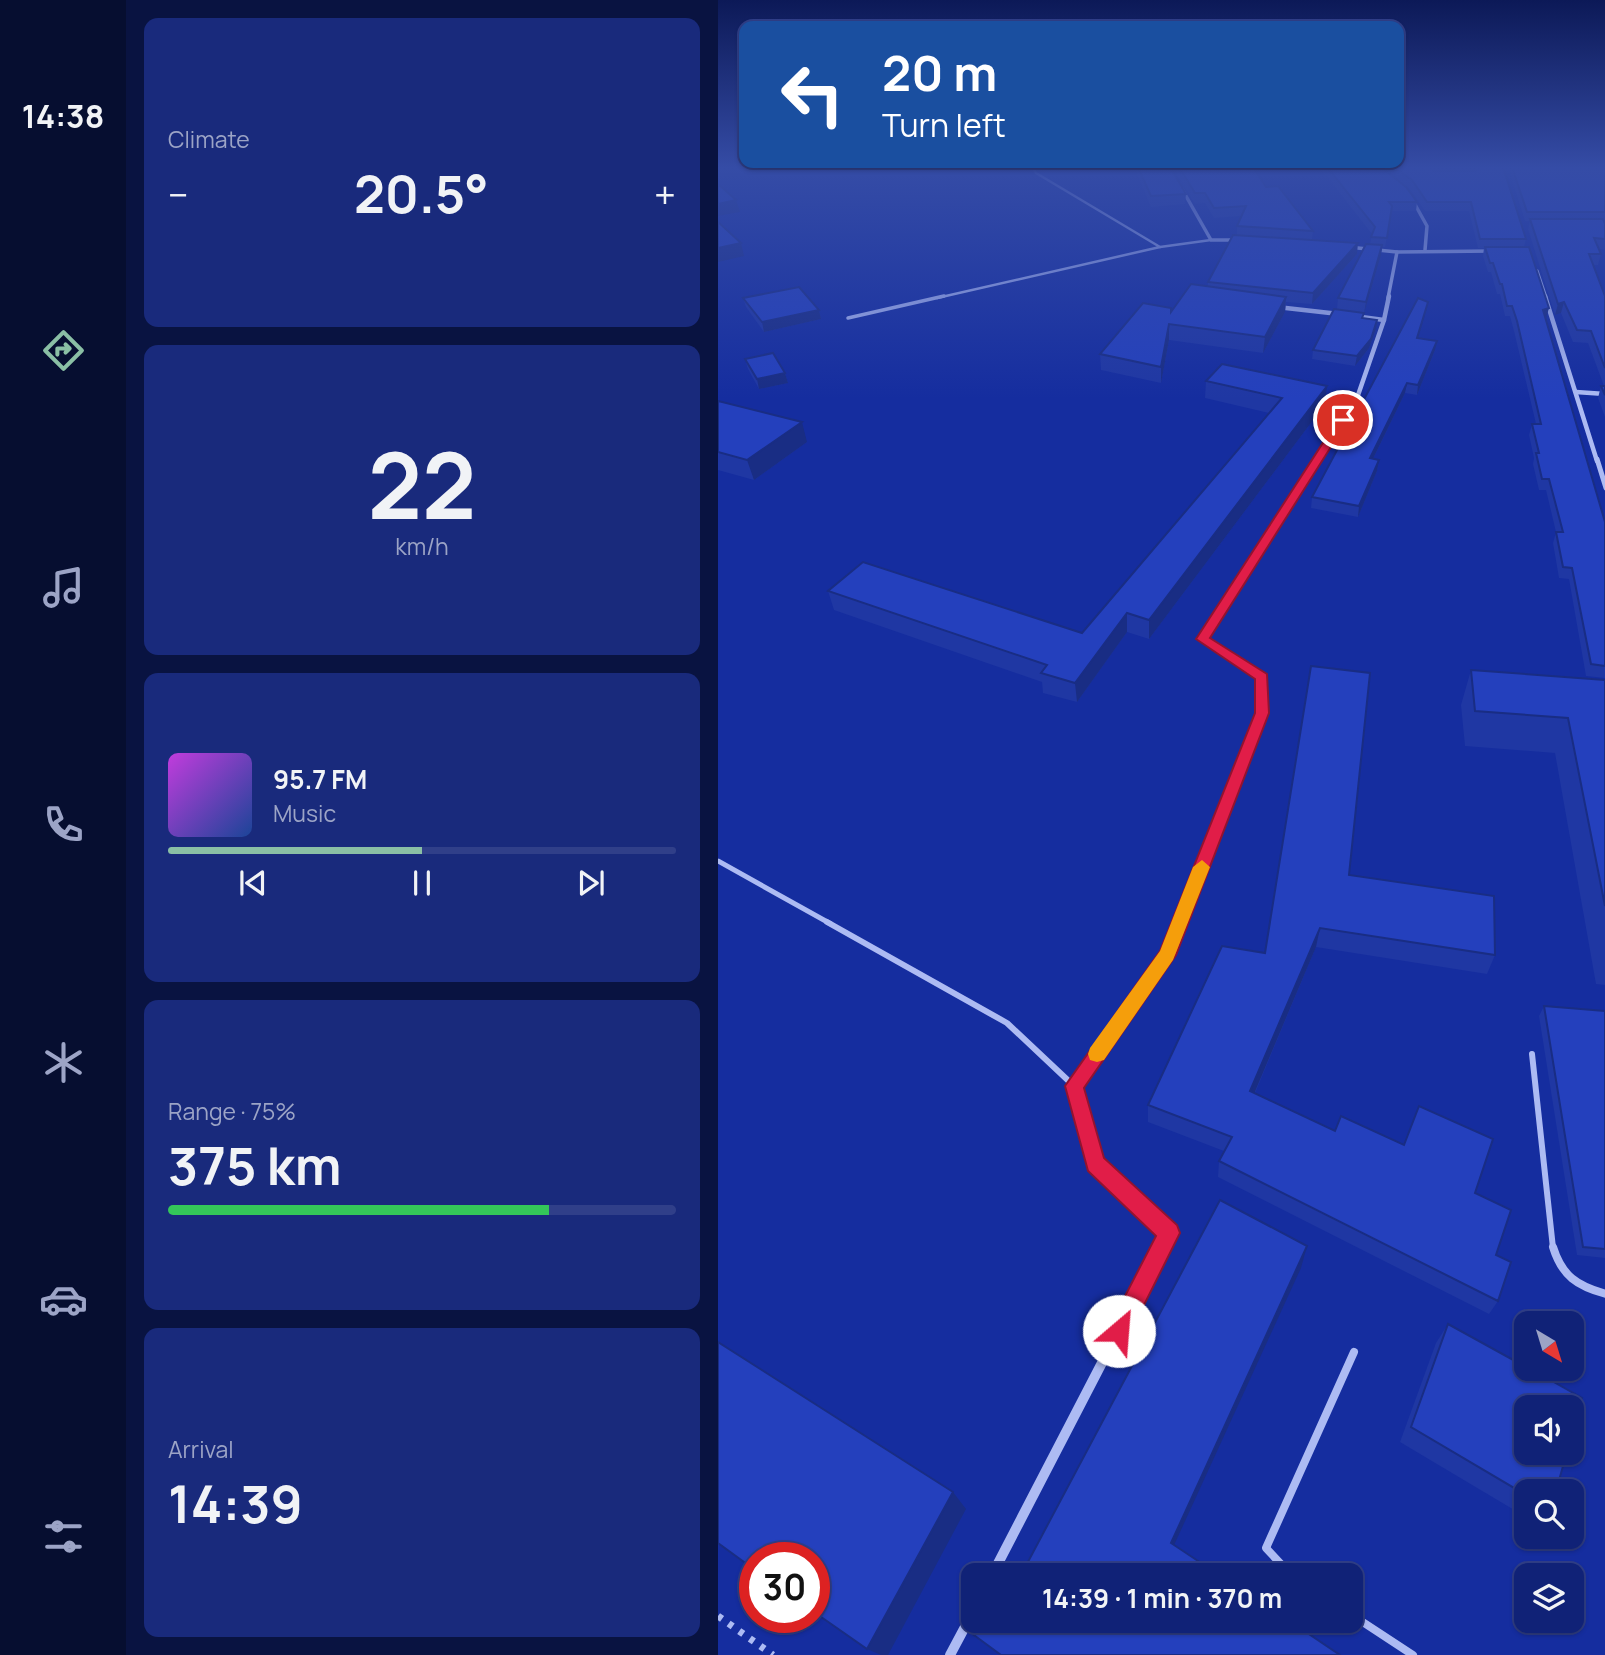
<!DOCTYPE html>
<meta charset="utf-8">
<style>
:root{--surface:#102277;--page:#192a7c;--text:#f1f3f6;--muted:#9ca4c6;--line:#303f89;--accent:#8abfa5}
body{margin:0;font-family:Manrope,sans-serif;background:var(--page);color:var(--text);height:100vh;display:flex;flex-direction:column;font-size:26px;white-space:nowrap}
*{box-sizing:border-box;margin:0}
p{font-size:23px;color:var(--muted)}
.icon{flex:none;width:38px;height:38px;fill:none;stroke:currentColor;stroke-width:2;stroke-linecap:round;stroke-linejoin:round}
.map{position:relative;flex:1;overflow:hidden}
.details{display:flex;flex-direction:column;gap:18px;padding:18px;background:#091341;width:592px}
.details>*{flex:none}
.top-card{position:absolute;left:21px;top:21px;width:665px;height:147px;border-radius:14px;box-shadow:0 2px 5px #0004,0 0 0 2px var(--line);background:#1a4fa0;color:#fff;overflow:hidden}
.needle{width:46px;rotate:142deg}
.fabs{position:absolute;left:796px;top:1311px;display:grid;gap:14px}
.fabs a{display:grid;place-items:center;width:70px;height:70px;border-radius:14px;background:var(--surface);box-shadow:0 2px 5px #0004,0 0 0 2px var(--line);font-size:35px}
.speed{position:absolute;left:21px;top:1542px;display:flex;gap:14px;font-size:35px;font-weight:700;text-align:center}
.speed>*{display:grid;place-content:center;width:91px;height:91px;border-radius:50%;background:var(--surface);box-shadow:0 2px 5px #0004,0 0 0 2px var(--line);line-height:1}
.speed .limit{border:10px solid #d22;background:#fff;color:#111}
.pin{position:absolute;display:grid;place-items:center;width:60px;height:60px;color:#fff;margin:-30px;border:4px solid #fff;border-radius:50%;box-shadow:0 2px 7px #0007}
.me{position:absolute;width:77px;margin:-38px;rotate:27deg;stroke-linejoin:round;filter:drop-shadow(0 0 5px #0008)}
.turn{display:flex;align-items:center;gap:24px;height:147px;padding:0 28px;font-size:32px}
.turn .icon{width:91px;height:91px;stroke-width:2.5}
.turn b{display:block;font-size:49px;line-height:60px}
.big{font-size:52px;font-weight:700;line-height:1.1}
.details .tile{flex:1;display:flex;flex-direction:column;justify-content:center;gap:10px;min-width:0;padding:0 24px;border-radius:14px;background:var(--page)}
.details .dial{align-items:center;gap:0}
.dial b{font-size:91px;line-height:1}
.song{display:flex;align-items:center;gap:21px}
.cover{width:84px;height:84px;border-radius:10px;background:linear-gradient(135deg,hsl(290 70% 55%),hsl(220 70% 35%))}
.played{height:7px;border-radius:4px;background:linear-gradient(90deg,var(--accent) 50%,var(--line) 50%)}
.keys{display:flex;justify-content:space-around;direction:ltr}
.heat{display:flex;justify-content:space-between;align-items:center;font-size:38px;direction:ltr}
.charge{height:10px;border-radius:5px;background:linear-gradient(90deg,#34c759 75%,var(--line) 0)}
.trip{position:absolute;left:243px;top:1563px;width:402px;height:70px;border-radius:14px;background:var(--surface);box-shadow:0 2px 5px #0004,0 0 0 2px var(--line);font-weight:700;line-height:70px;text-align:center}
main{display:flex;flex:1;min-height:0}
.tab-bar{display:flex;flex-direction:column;width:126px;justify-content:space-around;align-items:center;background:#060e30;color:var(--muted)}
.tab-bar .icon{width:49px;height:49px}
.tab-bar .selected{color:var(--accent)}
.tab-bar b{font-size:32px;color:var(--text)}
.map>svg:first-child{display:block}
</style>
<main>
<nav class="tab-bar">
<b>14:38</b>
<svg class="icon selected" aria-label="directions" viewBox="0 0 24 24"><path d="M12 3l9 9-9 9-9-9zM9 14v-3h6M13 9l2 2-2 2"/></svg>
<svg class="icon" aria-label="music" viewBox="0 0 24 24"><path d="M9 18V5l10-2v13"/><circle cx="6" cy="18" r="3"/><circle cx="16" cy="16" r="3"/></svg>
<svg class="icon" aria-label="phone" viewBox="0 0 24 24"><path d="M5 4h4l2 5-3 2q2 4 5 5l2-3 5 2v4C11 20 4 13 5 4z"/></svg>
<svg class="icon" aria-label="climate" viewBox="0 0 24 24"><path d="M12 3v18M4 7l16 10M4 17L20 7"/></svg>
<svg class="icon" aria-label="car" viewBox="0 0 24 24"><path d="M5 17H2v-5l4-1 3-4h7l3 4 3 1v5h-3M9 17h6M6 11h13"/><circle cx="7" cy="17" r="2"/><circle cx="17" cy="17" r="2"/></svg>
<svg class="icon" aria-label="filters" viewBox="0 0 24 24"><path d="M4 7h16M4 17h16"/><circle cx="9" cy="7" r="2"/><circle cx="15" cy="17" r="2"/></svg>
</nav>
<section class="details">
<div class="tile"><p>Climate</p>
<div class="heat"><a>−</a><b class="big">20.5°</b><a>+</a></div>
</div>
<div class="tile dial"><b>22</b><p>km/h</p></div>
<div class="tile">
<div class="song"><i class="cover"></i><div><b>95.7 FM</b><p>Music</p></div></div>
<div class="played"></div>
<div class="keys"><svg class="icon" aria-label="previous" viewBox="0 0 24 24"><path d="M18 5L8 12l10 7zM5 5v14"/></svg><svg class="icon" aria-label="pause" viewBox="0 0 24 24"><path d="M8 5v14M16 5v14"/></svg><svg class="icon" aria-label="next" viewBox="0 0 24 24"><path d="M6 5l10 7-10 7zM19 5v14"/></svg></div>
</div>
<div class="tile"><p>Range · 75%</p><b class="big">375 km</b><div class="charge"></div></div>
<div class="tile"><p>Arrival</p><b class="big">14:39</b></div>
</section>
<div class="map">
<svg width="888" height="1655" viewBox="0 0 888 1655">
<rect width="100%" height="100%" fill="#152d9f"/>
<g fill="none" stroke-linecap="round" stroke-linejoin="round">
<polyline stroke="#adbbf3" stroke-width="7" stroke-dasharray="5 8" stroke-linecap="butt" points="0,1616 55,1655"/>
<g stroke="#adbbf3" stroke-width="2.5">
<polyline points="442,247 493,240"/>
<polyline points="219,298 442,247 318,173 315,167"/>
</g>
<polyline stroke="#adbbf3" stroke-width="3.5" points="130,318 226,296"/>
<polyline stroke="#adbbf3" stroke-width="5" points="0,861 113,924"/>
<g stroke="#adbbf3" stroke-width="6">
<polyline points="109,922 289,1023 356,1086"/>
<polyline points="814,1054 835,1248"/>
</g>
<g stroke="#adbbf3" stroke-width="8">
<path d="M 835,1247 C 844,1276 859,1286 888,1294"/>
<polyline points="573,1575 548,1548 636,1352"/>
<polyline points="634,1615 695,1655"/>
</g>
<g stroke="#adbbf3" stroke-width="3.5">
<polyline points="464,189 493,240 520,240"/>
<polyline points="694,199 709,226 707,250"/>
<polyline points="630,247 679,252 775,251"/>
<polyline points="819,271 828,298"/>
<polyline points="670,298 679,252"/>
</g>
<g stroke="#adbbf3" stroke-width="4.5">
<polyline points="827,296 879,461"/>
<polyline points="559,307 621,314"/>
<polyline points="636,316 666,320"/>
<polyline points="858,392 888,394"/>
<polyline points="599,461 639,398 666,320 671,296"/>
</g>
<g stroke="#adbbf3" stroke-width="5">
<polyline points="879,459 888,488"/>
<polyline points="527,666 485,639 600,459"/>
</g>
<polyline stroke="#adbbf3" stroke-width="7" points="461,924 544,713 544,677 524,664"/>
<polyline stroke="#adbbf3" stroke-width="9" points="443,1248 451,1233 377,1164 356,1086 449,955 462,922"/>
<g stroke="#adbbf3" stroke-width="10">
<polyline points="274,1575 444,1247"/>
<polyline points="232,1655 256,1610"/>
</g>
</g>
<g fill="#1f37a3">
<polygon points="416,167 452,167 468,194 467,204 433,207"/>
<polygon points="454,167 535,167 548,187 595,231 594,240 639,254 594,304 568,302 567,312 545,353 451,340 443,383 383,370 382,354 453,311 490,286 490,282 519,235 519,226 523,216 496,218 487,203 477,204"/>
<polygon points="599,167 663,167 699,202 698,211 674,211 667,247 664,247 663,255 646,313 619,309 620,298 652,244 654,234 607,174"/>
<polygon points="664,167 714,167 715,171 754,171 753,167 785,167 808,239 806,247 887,522 887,678 868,676 851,579 841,578 835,543 838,532 828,490 821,490 815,464 816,458 811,435 814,424 818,424 796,331 792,316 787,316 782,294 779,294 773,272 770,272 765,256 766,248 760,248 751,211 707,211 692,189"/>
<polygon points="790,167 887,167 887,221 886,221 887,224 887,250 881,249 883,254 880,265 875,265 887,296 887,417 880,398 883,386 886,386 870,343 855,342 843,313 837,315 810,229 812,221 807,221"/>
<polygon points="25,298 101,310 103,319 46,332 28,307"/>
<polygon points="710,302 700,338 719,341 717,350 699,395 687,393 655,459 661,460 659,471 640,517 593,508 594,497"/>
<polygon points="645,318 659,320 658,329 651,348 637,366 594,359 595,350"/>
<polygon points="27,359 67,373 70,383 41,389 30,369"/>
<polygon points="488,381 607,404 431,639 409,632 359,702 325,693 324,682 116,610 110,591 364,633 551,413 487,398"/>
<polygon points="0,401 89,442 36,480 0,470"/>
<polygon points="753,670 887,680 887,985 878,984 837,753 747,746 743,705"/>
<polygon points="631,875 777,955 769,974 598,947 537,1093 617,1131 757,1193 778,1255 780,1301 771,1314 500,1177 501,1161 506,1151 430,1122 430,1105 547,953"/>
<polygon points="826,1006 887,1011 887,1258 859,1255 821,1016"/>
<polygon points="730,1324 808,1491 808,1517 682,1442 718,1343"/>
</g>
<g fill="#192d84">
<polygon points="18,200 22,212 0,216 0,204"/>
<polygon points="23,243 26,256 0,262 0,248"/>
<polygon points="640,243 639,254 594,304 595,293"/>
<polygon points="664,245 663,255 646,313 648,302"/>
<polygon points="568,297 567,312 545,353 547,337"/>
<polygon points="710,302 708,311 697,348 699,338"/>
<polygon points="846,302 843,313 837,315 840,304"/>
<polygon points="831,308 828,318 825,310"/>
<polygon points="101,310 103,319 46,332 44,322"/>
<polygon points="659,320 658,329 651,348 637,366 639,356"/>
<polygon points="451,324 451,340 443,383 443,367"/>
<polygon points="719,341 717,350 699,395 700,385"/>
<polygon points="67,373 70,383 41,389 39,379"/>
<polygon points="689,383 687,393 650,469 652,458"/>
<polygon points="609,386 607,404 431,639 431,620"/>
<polygon points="84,422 89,442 36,480 29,460"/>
<polygon points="661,460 659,471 640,517 641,506"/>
<polygon points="409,613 409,632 359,702 357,683"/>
<polygon points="602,928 598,947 530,1108 532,1091"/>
<polygon points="589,1246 583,1268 452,1554 453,1543"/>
<polygon points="235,1492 248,1509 170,1655 163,1655 149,1649"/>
</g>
<g fill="#2440bd" stroke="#192d84" stroke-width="2">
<polygon points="420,167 452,167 468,194 433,196"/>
<polygon points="461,167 535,167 548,187 560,186 595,231 519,226 528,206 496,208 487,193 477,193"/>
<polygon points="609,167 663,167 688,187 699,202 671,202 674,206 669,238 653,237 657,227"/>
<polygon points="676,167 714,167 715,171 758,171 757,167 785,167 808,239 762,239 753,202 709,202 694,180"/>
<polygon points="794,167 887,167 887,212 809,212"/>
<polygon points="0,184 18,200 0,204"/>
<polygon points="812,219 885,219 887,224 887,239 876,238 883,254 871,254 887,296 887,368 873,331 859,330 846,302 840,304"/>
<polygon points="0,222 23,243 0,248"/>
<polygon points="515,235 640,243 595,293 490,282"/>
<polygon points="648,244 664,245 648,302 620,298"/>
<polygon points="767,247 811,247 831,308 825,310 887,522 887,666 873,664 854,568 845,567 838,532 845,532 831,479 824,479 818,453 821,453 814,424 823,424 799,321 794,306 789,306 784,284 782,284 775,263 772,263"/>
<polygon points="473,284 568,297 547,337 451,324 443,367 382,354 425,303 453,308 453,312"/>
<polygon points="81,287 101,310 44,322 25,298"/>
<polygon points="700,298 710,302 699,338 719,341 700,385 689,383 652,458 661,460 641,506 594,497"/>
<polygon points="616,309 646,313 644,318 659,320 653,339 639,356 595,350"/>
<polygon points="55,353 67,373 39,379 27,359"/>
<polygon points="504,364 609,386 431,620 409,613 357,683 323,673 329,665 110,591 145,562 364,633 564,398 488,381"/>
<polygon points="883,386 887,386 887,395"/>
<polygon points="0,401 84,422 29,460 0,452"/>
<polygon points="593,666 652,673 631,875 776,896 777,955 602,928 532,1091 617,1131 623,1116 686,1145 701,1106 775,1139 757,1193 793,1210 778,1255 793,1262 780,1301 501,1161 514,1137 430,1105 504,946 547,953"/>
<polygon points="753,670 887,680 887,906 850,718 757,711"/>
<polygon points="826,1006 887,1011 887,1249 865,1247"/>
<polygon points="502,1200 589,1246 453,1543 501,1575 303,1575"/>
<polygon points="730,1324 808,1367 808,1368 811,1368 864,1398 854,1434 854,1407 808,1407 808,1452 849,1452 838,1491 808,1491 808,1495 693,1427"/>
<polygon points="0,1342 235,1492 149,1649 96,1612 96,1558 37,1558 37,1570 0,1543"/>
<polygon points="256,1606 256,1620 570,1620 622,1655 283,1655 245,1627"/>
</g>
<linearGradient id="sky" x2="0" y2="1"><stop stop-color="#0c1957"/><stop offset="0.42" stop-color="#354ca6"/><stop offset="1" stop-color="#354ca6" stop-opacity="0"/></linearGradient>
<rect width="888" height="399" fill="url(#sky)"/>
<polygon fill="#e11d48" stroke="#92132f" stroke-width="2" points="621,418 630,420 492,638 549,674 551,713 458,955 366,1088 386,1158 459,1225 462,1233 409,1339 401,1342 393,1339 389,1331 438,1236 370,1171 347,1086 442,951 537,713 537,679 478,639"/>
<polygon fill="#f59e0b" points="484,860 492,867 455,960 386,1060 379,1062 372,1060 370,1054 372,1048 442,951 475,867"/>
</svg>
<div class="fabs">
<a><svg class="needle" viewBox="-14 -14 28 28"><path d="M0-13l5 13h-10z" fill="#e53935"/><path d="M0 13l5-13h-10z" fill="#9ca4c6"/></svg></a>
<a><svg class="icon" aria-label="sound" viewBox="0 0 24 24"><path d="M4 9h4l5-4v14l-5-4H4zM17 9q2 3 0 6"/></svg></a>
<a><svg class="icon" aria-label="search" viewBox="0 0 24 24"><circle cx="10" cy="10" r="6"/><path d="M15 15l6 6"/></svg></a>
<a><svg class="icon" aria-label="layers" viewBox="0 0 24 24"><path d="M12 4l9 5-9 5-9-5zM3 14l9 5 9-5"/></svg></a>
</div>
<div class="speed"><div class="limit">30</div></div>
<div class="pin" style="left:625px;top:420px;background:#d93025"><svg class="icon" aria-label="arrive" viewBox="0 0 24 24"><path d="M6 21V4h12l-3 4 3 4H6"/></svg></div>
<svg class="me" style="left:401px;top:1331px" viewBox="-20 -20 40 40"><circle r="19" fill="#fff"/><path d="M0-13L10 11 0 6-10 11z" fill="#e11d48"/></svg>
<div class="trip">14:39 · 1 min · 370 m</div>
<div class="top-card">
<div class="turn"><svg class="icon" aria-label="left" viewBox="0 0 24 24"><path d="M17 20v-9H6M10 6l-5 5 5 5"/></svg><div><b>20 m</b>Turn left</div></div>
</div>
</div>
</main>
